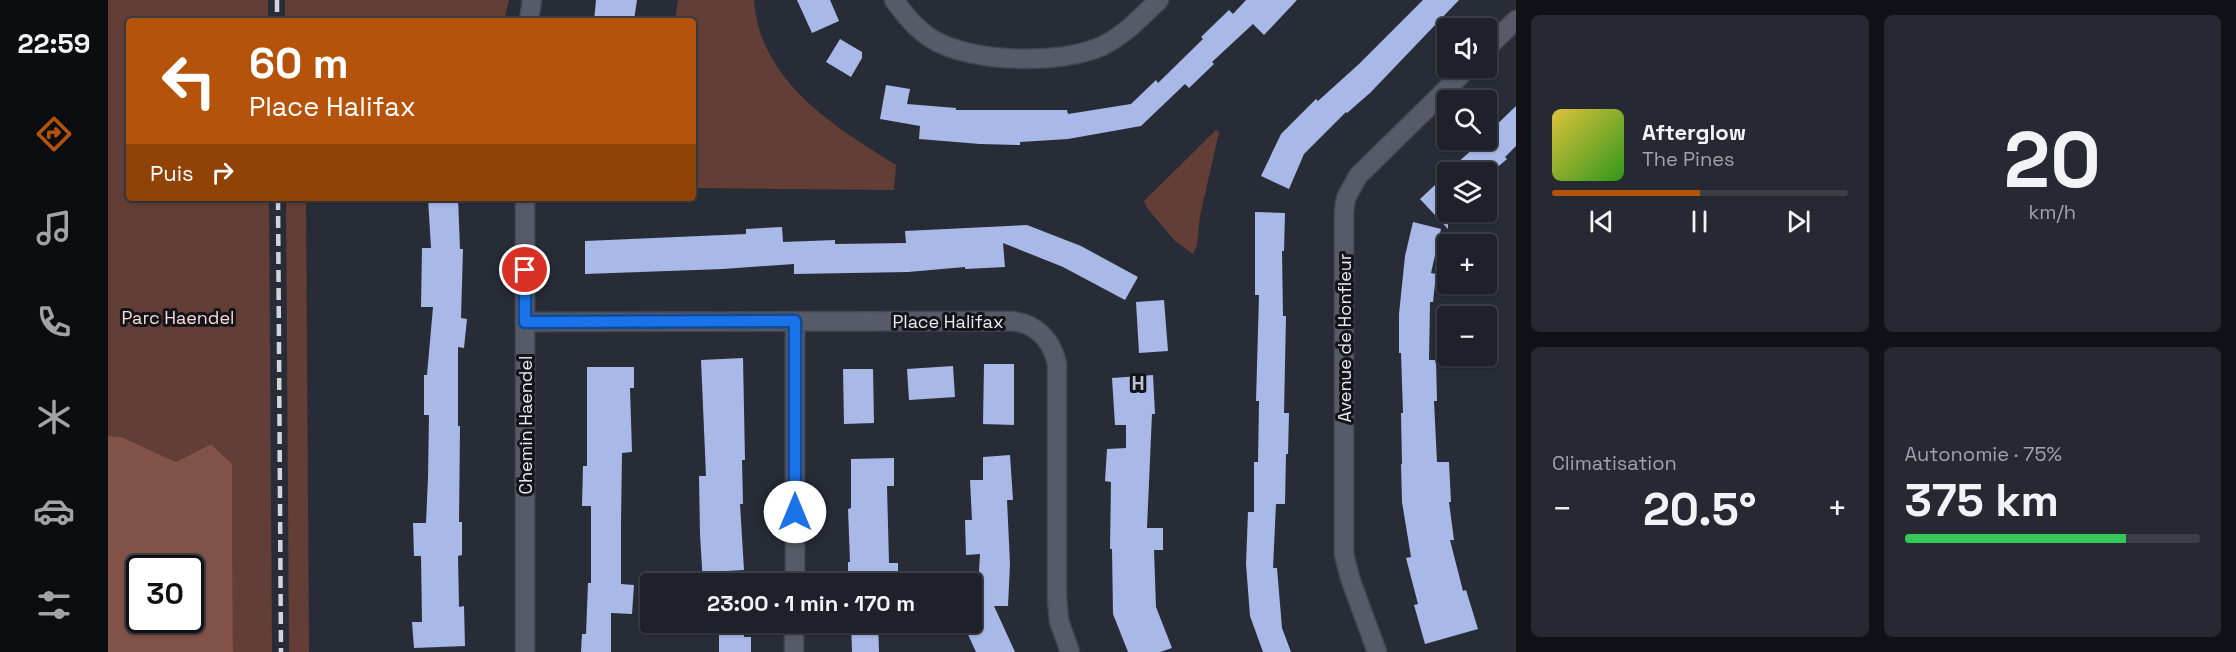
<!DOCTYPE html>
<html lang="fr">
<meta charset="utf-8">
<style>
:root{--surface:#1e2129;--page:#262931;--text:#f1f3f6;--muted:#a1a3a8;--line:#3c3e46;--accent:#b45309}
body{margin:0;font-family:"Space Grotesk",sans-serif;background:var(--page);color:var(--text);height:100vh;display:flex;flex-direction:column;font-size:22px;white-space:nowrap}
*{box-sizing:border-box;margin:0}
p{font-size:20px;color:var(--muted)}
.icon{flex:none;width:33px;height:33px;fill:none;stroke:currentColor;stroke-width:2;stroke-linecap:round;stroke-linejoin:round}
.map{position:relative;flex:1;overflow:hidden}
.drawer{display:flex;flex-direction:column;gap:15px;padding:15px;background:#101217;width:720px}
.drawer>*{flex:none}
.top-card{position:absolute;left:18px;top:18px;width:570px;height:183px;border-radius:6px;box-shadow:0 2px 4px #0004,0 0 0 2px var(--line);background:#b45309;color:#fff;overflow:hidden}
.tools{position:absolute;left:1329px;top:18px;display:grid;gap:12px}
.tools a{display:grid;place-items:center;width:60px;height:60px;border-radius:6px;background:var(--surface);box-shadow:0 2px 4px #0004,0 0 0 2px var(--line);font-size:30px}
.speed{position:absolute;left:18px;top:555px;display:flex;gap:12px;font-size:30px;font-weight:700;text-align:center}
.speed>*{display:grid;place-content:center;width:78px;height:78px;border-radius:50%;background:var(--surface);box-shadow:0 2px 4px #0004,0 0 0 2px var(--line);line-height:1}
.speed .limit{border:3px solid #111;border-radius:9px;background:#fff;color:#111}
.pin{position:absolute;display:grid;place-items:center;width:51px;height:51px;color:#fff;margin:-26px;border:3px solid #fff;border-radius:50%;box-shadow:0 2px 6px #0007}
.me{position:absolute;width:66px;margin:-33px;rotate:0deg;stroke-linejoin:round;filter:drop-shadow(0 0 4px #0008)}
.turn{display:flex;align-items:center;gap:21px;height:126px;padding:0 24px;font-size:27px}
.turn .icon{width:78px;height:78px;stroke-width:2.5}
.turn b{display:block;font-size:42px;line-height:51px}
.then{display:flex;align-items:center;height:57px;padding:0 24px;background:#0003;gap:12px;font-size:22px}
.big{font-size:45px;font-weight:600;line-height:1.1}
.drawer .card{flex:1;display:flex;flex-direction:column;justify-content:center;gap:9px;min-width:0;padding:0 21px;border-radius:9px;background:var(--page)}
.drawer .dial{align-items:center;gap:0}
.dial b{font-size:78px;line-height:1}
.song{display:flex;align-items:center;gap:18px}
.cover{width:72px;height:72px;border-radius:9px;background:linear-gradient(135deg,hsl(50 70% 55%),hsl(110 70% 35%))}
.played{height:6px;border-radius:3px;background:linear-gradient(90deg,var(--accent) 50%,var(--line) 50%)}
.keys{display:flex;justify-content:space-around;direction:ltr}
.heat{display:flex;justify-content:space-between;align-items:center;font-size:33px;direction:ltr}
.charge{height:9px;border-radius:4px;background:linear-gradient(90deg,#34c759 75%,var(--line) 0)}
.drawer .tiles{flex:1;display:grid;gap:15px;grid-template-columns:repeat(2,1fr)}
.trip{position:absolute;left:532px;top:573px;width:342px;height:60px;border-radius:6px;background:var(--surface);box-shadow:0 2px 4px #0004,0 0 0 2px var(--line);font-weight:600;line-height:60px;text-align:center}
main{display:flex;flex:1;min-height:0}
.menu{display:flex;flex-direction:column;width:108px;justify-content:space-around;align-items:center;background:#0c0d10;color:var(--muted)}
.menu .icon{width:42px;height:42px}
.menu .on{color:var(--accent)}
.menu b{font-size:27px;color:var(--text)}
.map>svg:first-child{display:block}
</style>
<main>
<nav class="menu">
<b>22:59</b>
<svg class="icon on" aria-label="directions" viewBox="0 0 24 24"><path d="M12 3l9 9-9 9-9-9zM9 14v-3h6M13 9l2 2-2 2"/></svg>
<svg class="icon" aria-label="music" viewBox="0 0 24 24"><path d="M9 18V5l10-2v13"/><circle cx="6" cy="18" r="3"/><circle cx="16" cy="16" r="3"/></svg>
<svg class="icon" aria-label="phone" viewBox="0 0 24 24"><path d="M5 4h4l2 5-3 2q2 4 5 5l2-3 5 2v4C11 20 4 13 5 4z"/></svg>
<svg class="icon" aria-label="climate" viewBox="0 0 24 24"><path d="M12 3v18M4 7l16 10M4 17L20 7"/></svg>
<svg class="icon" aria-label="car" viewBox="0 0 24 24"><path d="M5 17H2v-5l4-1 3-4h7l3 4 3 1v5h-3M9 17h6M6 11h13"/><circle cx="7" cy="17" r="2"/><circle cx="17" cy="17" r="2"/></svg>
<svg class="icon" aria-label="filters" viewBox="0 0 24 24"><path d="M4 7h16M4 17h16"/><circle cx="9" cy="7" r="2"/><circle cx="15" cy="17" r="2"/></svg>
</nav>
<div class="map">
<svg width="1408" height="652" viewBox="0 0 1408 652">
<rect width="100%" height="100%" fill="#282c37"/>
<g fill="#623e37">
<polygon points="0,0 160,0 160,21 21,21 21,198 161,198 164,652 125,652 124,464 103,444 68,462 14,437 0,436"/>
<polygon points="177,0 401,0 396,21 177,21"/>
<path d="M 570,0 L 646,0 C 652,82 726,126 788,165 L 786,190 L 585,188 L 585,21 L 567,21 Z"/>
<polygon points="1108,130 1111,132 1092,216 1089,245 1085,254 1067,241 1039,208 1036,201"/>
<polygon points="178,198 198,198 201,652 181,652"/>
</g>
<path fill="#825148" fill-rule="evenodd" d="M 0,436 L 14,437 L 68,462 L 103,444 L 124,464 L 125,652 L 0,652 ZM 82,568 L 82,620 L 32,620 L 32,568 Z"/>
<g fill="#a8b9e7">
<polygon points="488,0 529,0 526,20 486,21"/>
<polygon points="689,0 722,0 731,21 704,33"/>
<polygon points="1138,0 1189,0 1156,35 1145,24 1104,62 1106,64 1081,88 1077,84 1033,126 960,139 912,142 912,145 872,144 811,139 812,126 772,119 778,85 802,89 799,104 848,108 848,110 959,110 960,114 1023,104 1048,80 1050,83 1095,39 1093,37 1121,10 1125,14"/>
<polygon points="1315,0 1351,0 1262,93 1239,113 1238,112 1196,154 1181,189 1153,176 1173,134 1208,99 1210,101 1251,64"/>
<polygon points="732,39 754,52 754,58 743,77 718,62"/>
<polygon points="1408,106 1408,146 1397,157 1399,159 1384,172 1339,172 1375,140 1378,140 1378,135"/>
<polygon points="1340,173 1340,229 1312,199"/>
<polygon points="320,198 350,198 352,249 355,249 353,318 359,319 356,348 350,347 350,426 352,426 351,522 354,522 354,555 350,556 351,607 356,606 357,646 306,648 304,622 314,622 313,556 306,556 305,523 318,523 320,478 321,415 316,415 316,375 319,375 325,307 313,307 314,248 323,248"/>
<polygon points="1147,212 1177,213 1176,251 1174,251 1175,316 1178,316 1176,413 1181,413 1180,454 1178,454 1177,504 1168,504 1165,568 1169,568 1174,628 1183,652 1155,652 1142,616 1138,564 1140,512 1146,512 1146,462 1150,462 1151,401 1148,401 1151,295 1147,295"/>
<polygon points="1305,222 1333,229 1323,273 1328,274 1325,302 1322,302 1321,360 1328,360 1329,401 1326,401 1329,462 1341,462 1343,502 1341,502 1346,540 1342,540 1355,591 1358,590 1370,629 1317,644 1306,605 1310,604 1298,558 1303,557 1294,502 1293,464 1294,464 1293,413 1295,413 1293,353 1291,353 1291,314 1297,256"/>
<polygon points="919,225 973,246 1030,277 1017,300 955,267 895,243 897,267 857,269 857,267 800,272 686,274 686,264 615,269 477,274 477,241 638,234 638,229 674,227 675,242 727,240 727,244 798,243 797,231"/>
<polygon points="1056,300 1060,351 1031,353 1028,302"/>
<polygon points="635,358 637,460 634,460 635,504 632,504 636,570 617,571 617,584 595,584 592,534 591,476 598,476 593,360"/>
<polygon points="876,364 906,364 906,425 875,424"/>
<polygon points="845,366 847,397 801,400 799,369"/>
<polygon points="479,367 526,367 526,388 522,388 524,452 514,453 513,524 513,584 526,585 524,614 503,613 503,652 473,652 474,634 478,634 480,583 483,583 483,506 474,506 475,466 479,466"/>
<polygon points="735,369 765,369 766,423 736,424"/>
<polygon points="1045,375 1047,414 1044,414 1039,528 1055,528 1055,550 1046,550 1048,607 1064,648 1052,652 1020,652 1005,614 1004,549 1002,549 1003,482 997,481 999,449 1018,448 1018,425 1007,425 1004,378"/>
<polygon points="902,455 905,500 899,500 902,564 900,606 886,606 907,652 868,652 857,628 868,623 872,554 858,555 857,520 864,520 862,480 875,480 875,457"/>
<polygon points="786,458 786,486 779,486 781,563 790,563 790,584 740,584 740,562 742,562 740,509 743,508 743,459"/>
<polygon points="611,622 636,622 636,637 643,637 643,652 611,652"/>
<polygon points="743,622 770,622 771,652 744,652"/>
</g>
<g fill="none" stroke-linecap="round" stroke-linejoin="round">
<g stroke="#444751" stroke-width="21">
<g id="minor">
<path d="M 786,0 C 797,15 808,29 824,39 C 863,63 953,65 994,46 C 1017,35 1033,17 1051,0"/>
<polyline points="421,21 424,0"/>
<polyline points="1378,49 1408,20"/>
<polyline points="417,198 417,652"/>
<path d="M 417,322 L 903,321 C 928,323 944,340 949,364 L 949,598 L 951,621 L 962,652"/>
<polyline points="687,584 687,321"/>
<polyline points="686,652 686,622"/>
<polyline points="1269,652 1242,578 1236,554 1236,211 1238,198 1250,176 1360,68"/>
</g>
</g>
<use href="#minor" stroke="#565b67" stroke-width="18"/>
<g stroke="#d1d4db" stroke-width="4.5" stroke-dasharray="12 6" stroke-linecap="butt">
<polyline points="169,0 169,21"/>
<polyline points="170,198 173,652"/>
</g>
</g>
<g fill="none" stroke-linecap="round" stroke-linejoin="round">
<g stroke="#114b97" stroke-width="15">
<polyline id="route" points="417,270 417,322 687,321 687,512"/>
</g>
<use href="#route" stroke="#1a73e8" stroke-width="10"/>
</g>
<g text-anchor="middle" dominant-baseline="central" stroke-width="6" stroke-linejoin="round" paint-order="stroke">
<g font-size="18" fill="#fedbd5" stroke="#121419">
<text x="70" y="317">Parc Haendel</text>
</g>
<g font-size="18" fill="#e7eaf1" stroke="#121419">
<text x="840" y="321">Place Halifax</text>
<text transform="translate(1236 338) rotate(-90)">Avenue de Honfleur</text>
<text transform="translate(417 425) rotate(-90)">Chemin Haendel</text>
</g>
<g font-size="20" font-weight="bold" fill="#bcc2d0" stroke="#121419">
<text x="1030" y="383">H</text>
</g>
</g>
</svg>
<div class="tools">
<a><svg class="icon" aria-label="sound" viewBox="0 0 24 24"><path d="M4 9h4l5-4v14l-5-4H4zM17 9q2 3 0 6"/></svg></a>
<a><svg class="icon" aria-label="search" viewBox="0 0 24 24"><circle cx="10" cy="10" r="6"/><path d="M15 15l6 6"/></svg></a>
<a><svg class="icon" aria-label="layers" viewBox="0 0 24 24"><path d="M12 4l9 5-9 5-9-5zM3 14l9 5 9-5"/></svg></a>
<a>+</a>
<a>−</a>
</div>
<div class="speed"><div class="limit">30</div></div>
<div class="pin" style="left:417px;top:270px;background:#d93025"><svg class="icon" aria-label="arrive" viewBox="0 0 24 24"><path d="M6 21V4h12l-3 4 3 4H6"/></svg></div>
<svg class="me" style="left:687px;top:512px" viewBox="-20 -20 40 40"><circle r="19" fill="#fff"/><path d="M0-13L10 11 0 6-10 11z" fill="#1a73e8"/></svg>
<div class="trip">23:00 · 1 min · 170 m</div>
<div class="top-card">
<div class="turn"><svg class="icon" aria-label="left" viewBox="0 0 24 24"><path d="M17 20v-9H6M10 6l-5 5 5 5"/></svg><div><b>60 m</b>Place Halifax</div></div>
<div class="then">Puis<svg class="icon" aria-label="right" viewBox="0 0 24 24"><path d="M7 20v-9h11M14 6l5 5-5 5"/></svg></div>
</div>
</div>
<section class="drawer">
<div class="tiles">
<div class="card">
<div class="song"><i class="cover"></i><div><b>Afterglow</b><p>The Pines</p></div></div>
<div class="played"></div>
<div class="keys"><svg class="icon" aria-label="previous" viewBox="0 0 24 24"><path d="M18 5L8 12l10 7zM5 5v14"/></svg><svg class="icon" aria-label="pause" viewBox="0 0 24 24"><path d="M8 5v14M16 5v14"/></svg><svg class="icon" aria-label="next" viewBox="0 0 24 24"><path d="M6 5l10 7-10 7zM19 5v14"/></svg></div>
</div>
<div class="card dial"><b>20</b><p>km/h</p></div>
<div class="card"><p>Climatisation</p>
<div class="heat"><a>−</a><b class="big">20.5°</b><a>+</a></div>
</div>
<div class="card"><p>Autonomie · 75%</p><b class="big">375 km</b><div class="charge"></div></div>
</div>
</section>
</main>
